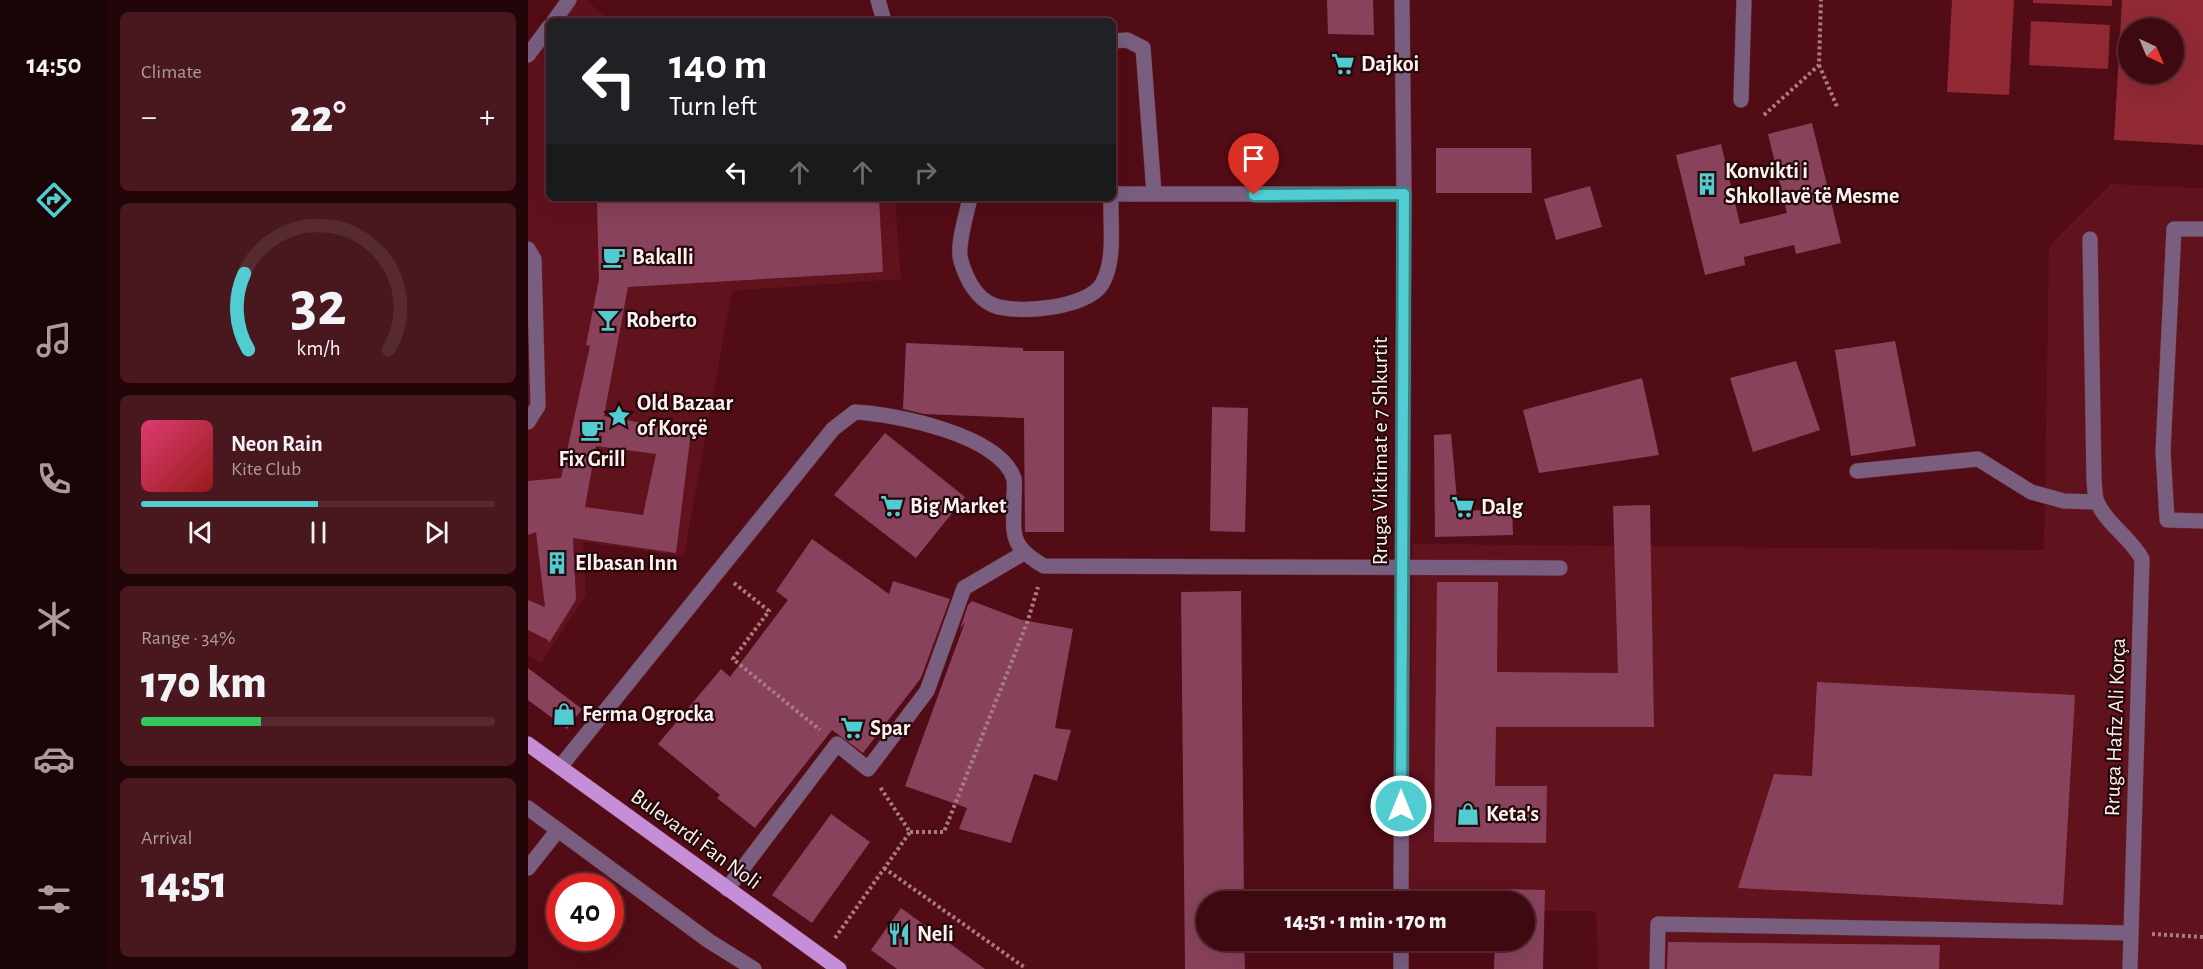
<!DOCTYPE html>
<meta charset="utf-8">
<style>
:root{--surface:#3e0910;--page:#49171e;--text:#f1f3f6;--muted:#ad9a9f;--line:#572a30;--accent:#51ccd1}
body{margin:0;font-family:"Alegreya Sans",sans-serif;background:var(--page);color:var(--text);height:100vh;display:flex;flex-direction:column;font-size:22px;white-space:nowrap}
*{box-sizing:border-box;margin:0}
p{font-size:20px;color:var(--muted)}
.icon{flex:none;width:33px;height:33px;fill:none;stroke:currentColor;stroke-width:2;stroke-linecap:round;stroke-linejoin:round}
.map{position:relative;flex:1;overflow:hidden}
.sheet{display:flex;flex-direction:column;gap:12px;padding:12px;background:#220509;width:420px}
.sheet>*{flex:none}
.guide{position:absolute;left:18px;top:18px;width:570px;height:183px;border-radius:9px;box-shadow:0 6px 24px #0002,0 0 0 2px var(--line);background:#202124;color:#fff;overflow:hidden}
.needle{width:39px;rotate:136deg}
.fabs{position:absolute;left:1590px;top:18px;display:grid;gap:12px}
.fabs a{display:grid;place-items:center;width:66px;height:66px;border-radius:50%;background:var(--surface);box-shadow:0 6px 24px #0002,0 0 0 2px var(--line);font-size:30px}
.speed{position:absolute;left:18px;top:873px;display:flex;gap:12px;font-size:30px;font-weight:700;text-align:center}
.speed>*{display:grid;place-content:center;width:78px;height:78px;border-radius:50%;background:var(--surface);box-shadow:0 6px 24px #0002,0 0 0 2px var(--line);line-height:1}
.speed .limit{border:9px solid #d22;background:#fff;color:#111}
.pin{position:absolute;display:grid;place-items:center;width:51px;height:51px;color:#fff;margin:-62px -26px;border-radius:50% 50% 50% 0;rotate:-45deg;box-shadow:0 0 6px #0007}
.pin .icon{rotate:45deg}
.me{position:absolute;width:66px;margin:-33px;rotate:0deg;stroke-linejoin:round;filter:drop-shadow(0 0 4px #0008)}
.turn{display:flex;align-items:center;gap:21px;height:126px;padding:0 24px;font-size:27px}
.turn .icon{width:78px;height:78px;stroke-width:2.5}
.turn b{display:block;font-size:42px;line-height:51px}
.lanes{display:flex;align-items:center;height:57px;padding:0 24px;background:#0003;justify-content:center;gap:30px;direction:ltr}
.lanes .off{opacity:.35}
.big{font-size:45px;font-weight:800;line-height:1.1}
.sheet .card{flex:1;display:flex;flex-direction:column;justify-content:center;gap:9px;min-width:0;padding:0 21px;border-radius:9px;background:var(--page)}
.sheet .dial{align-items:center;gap:0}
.dial svg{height:156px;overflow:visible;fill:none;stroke:var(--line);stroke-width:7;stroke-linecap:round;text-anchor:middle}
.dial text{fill:var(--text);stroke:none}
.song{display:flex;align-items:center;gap:18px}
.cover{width:72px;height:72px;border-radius:9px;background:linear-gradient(135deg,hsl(340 70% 55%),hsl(0 70% 35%))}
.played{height:6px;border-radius:3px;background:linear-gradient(90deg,var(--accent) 50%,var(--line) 50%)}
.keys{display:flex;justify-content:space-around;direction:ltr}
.heat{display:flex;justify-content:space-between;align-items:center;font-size:33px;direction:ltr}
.charge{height:9px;border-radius:4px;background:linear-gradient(90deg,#34c759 34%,var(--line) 0)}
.trip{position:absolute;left:668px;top:891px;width:339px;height:60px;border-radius:30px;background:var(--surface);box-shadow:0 6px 24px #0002,0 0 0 2px var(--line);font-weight:800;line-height:60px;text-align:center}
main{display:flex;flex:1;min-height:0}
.menu{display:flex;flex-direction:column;width:108px;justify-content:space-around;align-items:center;background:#190406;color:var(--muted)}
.menu .icon{width:42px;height:42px}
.menu .active{color:var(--accent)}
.menu b{font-size:27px;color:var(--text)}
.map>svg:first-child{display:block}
</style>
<main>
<nav class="menu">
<b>14:50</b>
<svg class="icon active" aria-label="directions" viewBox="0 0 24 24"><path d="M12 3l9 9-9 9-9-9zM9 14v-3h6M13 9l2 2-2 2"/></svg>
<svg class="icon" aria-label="music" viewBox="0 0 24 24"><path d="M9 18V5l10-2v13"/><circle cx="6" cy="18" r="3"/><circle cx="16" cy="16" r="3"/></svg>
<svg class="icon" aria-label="phone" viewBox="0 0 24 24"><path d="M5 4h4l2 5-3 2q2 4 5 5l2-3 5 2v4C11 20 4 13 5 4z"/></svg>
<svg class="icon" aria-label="climate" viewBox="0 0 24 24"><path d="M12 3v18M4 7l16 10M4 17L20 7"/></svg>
<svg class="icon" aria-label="car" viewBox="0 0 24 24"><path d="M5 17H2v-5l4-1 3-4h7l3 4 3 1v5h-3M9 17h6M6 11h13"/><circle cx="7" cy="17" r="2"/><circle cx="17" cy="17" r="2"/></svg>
<svg class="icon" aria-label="filters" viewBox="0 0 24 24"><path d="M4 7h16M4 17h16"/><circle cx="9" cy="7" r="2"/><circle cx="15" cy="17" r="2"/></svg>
</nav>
<section class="sheet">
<div class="card"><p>Climate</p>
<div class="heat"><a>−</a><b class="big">22°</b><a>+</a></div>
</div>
<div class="card dial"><svg viewBox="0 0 100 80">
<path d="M14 69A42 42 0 1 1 86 69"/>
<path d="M14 69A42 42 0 0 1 12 30" stroke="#51ccd1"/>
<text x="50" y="56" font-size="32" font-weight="700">32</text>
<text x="50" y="72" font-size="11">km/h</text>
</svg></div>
<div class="card">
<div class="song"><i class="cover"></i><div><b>Neon Rain</b><p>Kite Club</p></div></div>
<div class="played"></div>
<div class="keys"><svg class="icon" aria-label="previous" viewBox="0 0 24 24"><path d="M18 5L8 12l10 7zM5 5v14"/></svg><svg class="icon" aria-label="pause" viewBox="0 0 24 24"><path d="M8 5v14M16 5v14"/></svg><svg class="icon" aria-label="next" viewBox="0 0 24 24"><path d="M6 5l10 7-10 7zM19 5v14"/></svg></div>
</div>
<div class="card"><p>Range · 34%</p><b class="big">170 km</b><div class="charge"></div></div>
<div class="card"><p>Arrival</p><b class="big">14:51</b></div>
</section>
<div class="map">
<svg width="1675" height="969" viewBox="0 0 1675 969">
<rect width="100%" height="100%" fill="#520c16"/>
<g fill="#60121d">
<polygon points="37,0 57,0 84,21 21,21"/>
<polygon points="21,21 21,198 367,198 373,279 204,291 156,556 55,542 58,596 13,663 0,656 0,50"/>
<polygon points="1583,184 1675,188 1675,969 1070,969 1068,911 996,911 996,902 880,902 885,544 1516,550 1521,246"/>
</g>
<g fill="#912a35" fill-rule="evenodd">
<polygon points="1424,0 1486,0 1481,95 1419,92"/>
<polygon points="1505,0 1584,0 1584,6 1505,3"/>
<path d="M 1594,0 L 1675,0 L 1675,145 L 1586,140 ZM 1646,28 L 1646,74 L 1600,74 L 1600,28 Z"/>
<polygon points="1503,21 1582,25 1580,69 1501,65"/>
</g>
<g fill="#89425c" fill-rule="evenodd">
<polygon points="799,0 845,0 846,35 800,34"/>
<polygon points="1284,123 1313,243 1268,254 1266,245 1216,257 1217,265 1177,275 1148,155 1193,144 1212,224 1259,213 1240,134"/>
<polygon points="908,148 1003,148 1004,193 908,193"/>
<polygon points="1062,186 1074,227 1028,240 1016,199"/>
<path d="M 109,198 L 351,198 L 355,272 L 100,287 L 76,416 L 163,432 L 148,553 L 45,538 L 48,600 L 21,643 L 20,640 L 0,630 L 0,600 L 17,607 L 8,532 L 0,535 L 0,481 L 33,478 L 62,346 L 58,345 L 71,279 L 69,203 ZM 68,446 L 128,454 L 115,515 L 57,507 Z"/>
<polygon points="1367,341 1388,446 1323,456 1307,350"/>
<polygon points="378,343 495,348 495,351 536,351 536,532 497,532 496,418 396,414 375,409"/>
<polygon points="1268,361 1292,430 1225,452 1202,378"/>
<polygon points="1114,378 1131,455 1011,473 995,410"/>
<polygon points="684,407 720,408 717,532 682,531"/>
<polygon points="357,433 437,497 388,558 306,495"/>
<polygon points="923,434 930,511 984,509 985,535 907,537 906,435"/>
<polygon points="1122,505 1126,727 968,727 967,786 1019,786 1018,843 906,842 909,582 970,582 969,672 1090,673 1085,506"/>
<polygon points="284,539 361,594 365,581 422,599 393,678 335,753 304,730 227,828 189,798 192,795 130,744 193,669 202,677 260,600 248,591"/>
<polygon points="713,591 716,902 678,902 678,940 716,940 717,969 657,969 653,592"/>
<polygon points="444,601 494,620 545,629 527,728 543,730 529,781 506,774 483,843 431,829 439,808 377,786 437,622 432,629 440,605"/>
<polygon points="0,668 54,709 39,729 0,700"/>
<polygon points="1289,682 1547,695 1535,905 1210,888 1246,774 1284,776"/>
<polygon points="303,814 342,842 284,923 244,895"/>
<polygon points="968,889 1017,890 1015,969 966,969 967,940 996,940 996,902 968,902"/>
<polygon points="373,908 457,969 369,969 343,950"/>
<polygon points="1140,942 1412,945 1411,969 1139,969"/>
</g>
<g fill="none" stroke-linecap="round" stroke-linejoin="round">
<g stroke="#6a2c35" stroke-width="16">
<g id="minor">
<polyline points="350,0 356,21"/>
<polyline points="26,21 41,0"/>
<polyline points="585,41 599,40 615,48 626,193"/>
<polyline points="0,55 21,27"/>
<polyline points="1213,100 1216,0"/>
<polyline points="585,194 876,194"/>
<path d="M 442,198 C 439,213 428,247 433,261 C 438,278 448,298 465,305 C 488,315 560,308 574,284 C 588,260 582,225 583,198"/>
<polyline points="1675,229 1646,229 1635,451 1639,520 1675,521"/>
<path d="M 1562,239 L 1566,480 C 1567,487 1566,497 1570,504 C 1580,525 1603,538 1614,559 L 1602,969"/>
<polyline points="0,249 6,259 10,406 0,422"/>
<polyline points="1329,471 1450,459 1503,492 1536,501 1569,502"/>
<path d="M 32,767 L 305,429 L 327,412 C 367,414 473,435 486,479 C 487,484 486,492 486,497 C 486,535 480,545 516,566 L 1032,568"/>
<polyline points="0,808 181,941 226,969"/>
<polyline points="0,868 30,830"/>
<polyline points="199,889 309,744 340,769 399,691 436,588 494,554"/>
<polyline points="873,902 876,194 874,0"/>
<polyline points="873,969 873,940"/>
<polyline points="1129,969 1130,924 1603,933"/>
</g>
</g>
<g stroke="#6a2c35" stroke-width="16">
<polyline id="major" points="0,744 311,969"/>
</g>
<g stroke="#a57d82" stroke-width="4" stroke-dasharray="3 3" stroke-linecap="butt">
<polyline points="1291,65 1310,109"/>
<polyline points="1236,115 1291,65 1293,0"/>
<polyline points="206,583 241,611 205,659 292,730"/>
<polyline points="382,832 416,832 499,623 510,587"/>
<polyline points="356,868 496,967"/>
<polyline points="1624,934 1675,937"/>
<polyline points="307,938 382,832 352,787"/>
</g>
<use href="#minor" stroke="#795e80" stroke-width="15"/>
<use href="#major" stroke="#c68ed6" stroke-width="15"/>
</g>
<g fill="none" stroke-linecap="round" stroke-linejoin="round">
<g stroke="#358588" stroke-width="15">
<polyline id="route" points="726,195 876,194 873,806"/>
</g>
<use href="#route" stroke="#51ccd1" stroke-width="10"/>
</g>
<defs>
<g id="supermarket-bare" transform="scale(1.8)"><path d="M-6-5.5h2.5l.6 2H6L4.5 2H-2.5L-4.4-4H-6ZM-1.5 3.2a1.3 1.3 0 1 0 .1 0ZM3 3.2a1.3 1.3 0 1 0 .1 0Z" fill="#51ccd1" stroke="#26080a" stroke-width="2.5" paint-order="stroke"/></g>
<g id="building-bare" transform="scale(1.8)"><path d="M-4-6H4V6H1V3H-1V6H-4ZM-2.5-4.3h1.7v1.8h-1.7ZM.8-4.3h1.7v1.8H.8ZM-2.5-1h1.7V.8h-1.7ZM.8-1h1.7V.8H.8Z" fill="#51ccd1" stroke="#26080a" stroke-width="2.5" paint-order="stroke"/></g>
<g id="cafe-bare" transform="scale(1.8)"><path d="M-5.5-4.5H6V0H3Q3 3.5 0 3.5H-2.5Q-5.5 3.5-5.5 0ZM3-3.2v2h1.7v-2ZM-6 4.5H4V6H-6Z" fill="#51ccd1" stroke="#26080a" stroke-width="2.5" paint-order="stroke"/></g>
<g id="bar-bare" transform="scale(1.8)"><path d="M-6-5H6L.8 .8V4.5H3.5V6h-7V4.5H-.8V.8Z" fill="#51ccd1" stroke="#26080a" stroke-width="2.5" paint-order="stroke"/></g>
<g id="sight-bare" transform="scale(1.8)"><path d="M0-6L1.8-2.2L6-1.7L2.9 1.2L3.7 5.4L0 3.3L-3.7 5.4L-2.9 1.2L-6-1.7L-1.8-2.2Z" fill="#51ccd1" stroke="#26080a" stroke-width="2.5" paint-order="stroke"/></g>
<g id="shop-bare" transform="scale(1.8)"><path d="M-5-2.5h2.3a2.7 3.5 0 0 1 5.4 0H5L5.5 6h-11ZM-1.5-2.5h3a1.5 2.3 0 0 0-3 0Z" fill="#51ccd1" stroke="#26080a" stroke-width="2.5" paint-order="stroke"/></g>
<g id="restaurant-bare" transform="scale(1.8)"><path d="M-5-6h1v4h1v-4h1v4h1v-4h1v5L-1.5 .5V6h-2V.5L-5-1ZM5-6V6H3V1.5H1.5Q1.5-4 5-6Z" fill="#51ccd1" stroke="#26080a" stroke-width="2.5" paint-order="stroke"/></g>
</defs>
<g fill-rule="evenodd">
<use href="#supermarket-bare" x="815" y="64"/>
<use href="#building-bare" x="1179" y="184"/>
<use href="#cafe-bare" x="86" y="257"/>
<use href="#bar-bare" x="80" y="320"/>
<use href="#sight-bare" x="91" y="416"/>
<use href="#cafe-bare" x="64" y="430"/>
<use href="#supermarket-bare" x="364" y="506"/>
<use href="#supermarket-bare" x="935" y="507"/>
<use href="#building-bare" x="29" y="563"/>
<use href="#shop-bare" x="36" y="714"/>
<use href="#supermarket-bare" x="324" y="728"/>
<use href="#shop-bare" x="940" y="814"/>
<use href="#restaurant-bare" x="371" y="934"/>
</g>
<g text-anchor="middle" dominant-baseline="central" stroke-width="4.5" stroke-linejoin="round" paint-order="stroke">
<g font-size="22" font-weight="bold" fill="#fbf2f1" stroke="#26080a" text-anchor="start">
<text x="833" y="64">Dajkoi</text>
<text x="1197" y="171">Konvikti i<tspan x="1197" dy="25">Shkollavë të Mesme</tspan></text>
<text x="104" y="257">Bakalli</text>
<text x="98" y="320">Roberto</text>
<text x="109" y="403">Old Bazaar<tspan x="109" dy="25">of Korçë</tspan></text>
<text x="64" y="459" text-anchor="middle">Fix Grill</text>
<text x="382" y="506">Big Market</text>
<text x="953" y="507">Dalg</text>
<text x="47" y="563">Elbasan Inn</text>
<text x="54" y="714">Ferma Ogrocka</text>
<text x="342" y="728">Spar</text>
<text x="958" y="814">Keta's</text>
<text x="389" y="934">Neli</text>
</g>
<g font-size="22" fill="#fbf2f1" stroke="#26080a">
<text transform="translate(852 451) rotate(-90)">Rruga Viktimat e 7 Shkurtit</text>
<text transform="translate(1587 727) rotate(-88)">Rruga Hafiz Ali Korça</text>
<text transform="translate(168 839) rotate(36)">Bulevardi Fan Noli</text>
</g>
</g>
</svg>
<div class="fabs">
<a><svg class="needle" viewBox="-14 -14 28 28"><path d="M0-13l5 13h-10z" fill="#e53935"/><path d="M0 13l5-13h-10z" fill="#ad9a9f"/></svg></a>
</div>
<div class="speed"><div class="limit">40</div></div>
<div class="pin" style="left:726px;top:195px;background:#d93025"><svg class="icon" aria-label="arrive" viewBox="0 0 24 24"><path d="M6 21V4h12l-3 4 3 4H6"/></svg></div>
<svg class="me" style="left:873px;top:806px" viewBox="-20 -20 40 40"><circle r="17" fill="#51ccd1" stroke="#fff" stroke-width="3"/><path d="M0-11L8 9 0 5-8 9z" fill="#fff"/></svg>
<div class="trip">14:51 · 1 min · 170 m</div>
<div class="guide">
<div class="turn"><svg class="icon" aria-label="left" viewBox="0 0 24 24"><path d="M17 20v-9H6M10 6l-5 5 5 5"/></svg><div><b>140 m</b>Turn left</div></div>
<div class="lanes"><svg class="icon" aria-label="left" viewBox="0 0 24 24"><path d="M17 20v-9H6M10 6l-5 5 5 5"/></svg><svg class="icon off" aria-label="ahead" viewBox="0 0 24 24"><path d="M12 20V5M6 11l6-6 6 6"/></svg><svg class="icon off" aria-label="ahead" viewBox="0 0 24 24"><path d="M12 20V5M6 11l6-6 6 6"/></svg><svg class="icon off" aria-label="right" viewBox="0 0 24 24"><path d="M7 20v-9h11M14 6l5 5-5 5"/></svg></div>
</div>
</div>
</main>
